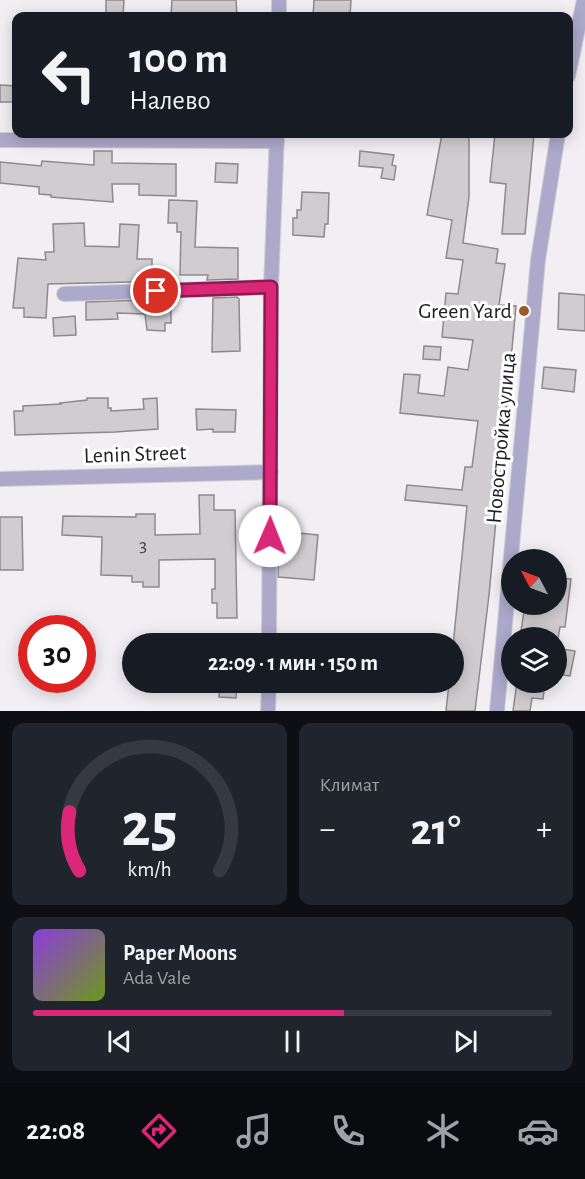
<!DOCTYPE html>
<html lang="ru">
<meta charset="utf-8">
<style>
:root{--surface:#171b24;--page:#20242c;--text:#f1f3f6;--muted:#9ea1a6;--line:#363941;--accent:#db2777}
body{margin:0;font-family:"Alegreya Sans",sans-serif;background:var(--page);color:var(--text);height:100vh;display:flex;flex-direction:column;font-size:22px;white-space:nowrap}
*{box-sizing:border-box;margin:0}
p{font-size:20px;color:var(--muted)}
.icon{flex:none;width:33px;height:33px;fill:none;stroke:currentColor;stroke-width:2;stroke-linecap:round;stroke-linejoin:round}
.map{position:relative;height:711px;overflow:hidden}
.panel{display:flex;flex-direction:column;gap:12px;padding:12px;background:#0d0f14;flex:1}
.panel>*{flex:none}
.hud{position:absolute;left:12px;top:12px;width:561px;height:126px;border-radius:12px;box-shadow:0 3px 15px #0003;background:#171b24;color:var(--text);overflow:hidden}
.needle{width:39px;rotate:311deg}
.buttons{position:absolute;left:501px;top:549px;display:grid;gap:12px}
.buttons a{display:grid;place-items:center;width:66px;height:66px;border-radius:50%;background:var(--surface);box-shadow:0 3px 15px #0003;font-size:30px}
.speed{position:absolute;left:18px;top:615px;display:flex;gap:12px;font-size:30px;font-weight:700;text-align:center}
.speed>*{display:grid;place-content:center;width:78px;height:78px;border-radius:50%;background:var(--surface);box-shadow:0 3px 15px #0003;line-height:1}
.speed .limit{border:9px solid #d22;background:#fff;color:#111}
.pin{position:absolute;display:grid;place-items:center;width:51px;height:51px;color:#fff;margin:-26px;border:3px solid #fff;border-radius:50%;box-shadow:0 2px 6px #0007}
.me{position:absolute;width:66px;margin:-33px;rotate:1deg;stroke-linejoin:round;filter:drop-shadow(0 0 4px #0008)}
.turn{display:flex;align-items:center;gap:21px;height:126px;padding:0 18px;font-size:27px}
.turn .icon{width:78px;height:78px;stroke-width:2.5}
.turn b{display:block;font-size:42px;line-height:51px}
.big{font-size:45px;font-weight:600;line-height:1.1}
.panel .card{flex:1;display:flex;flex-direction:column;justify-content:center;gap:9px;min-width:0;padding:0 21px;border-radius:12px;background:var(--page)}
.panel .dial{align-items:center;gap:0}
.dial svg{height:156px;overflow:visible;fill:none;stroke:var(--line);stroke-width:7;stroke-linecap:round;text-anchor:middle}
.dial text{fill:var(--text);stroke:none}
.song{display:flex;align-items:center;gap:18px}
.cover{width:72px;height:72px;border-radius:9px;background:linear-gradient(135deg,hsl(270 70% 55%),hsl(80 70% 35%))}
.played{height:6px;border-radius:3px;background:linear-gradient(90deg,var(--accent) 60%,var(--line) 60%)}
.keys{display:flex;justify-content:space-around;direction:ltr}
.heat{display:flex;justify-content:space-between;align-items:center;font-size:33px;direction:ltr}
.panel .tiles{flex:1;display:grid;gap:12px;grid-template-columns:1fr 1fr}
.card:last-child{grid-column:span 2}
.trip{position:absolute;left:122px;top:633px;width:342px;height:60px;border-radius:30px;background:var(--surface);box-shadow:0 3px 15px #0003;font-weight:600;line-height:60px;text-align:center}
.tabs{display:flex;height:96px;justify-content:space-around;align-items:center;background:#090b0e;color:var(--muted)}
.tabs .icon{width:42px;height:42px}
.tabs .on{color:var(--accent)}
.tabs b{font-size:27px;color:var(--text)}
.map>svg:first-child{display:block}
</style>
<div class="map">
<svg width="585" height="711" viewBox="0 0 585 711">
<rect width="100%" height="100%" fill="#f2eff4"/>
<g fill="#d0ccd0" stroke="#8d898c" stroke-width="1.5">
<polygon points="106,0 124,0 123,16 106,16"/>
<polygon points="172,0 236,0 237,16 171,16"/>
<polygon points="314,0 351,0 350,16 313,16"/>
<polygon points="0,85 16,86 16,102 0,102"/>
<polygon points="442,134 469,134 469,197 463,243 498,249 496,263 505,264 499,305 516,306 489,595 475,711 446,711 449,683 453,683 454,636 467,506 405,500 407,485 462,490 465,467 472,467 478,421 400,413 404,374 420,375 418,393 444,396 448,367 468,370 473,340 442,337 446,293 458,294 463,260 446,258 452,220 427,215"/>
<polygon points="495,134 534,134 525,234 502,234 506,184 490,182"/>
<polygon points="94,151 112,151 112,163 176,164 176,196 139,195 139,184 112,184 113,202 51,197 51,195 39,194 39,187 0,183 0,162 41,166 42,161 94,165"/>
<polygon points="360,151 394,155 392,165 396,166 394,180 381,178 383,168 359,166"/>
<polygon points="216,163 238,164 237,183 215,182"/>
<polygon points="302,192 329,193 328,224 325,224 324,237 293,235 293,218 297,218 297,210 301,210"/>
<polygon points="169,200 197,201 195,247 238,248 238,279 207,280 208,275 180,275 181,232 177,232 177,223 168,223"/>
<polygon points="84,223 85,246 119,247 120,224 139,225 137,259 152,259 152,276 172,275 171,281 48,284 46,318 24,317 24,308 13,308 18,258 46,260 45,252 54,252 53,224"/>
<polygon points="559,293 585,295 585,331 558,329"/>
<polygon points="237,297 239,299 240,351 212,352 213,298"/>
<polygon points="171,299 171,323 165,323 165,331 147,330 145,314 117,313 118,319 86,320 86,302"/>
<polygon points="75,316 76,335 54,336 53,318"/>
<polygon points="424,346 441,347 440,360 423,359"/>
<polygon points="544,367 576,370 574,392 542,388"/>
<polygon points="87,398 108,398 108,408 111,408 111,411 144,409 143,399 157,398 158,429 115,432 15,435 14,411 23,411 23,406 61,404 60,403 87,400"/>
<polygon points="196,409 236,410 235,432 213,432 213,429 197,430"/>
<polygon points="199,495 214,495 214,510 235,510 237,618 217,618 217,603 212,603 212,589 215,589 215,559 159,560 159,587 143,587 143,582 132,582 132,576 101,575 102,537 62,535 63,516 136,517 136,514 155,514 155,535 200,534"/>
<polygon points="0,517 22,517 23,570 0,570"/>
<polygon points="279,531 318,535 314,580 278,577"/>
<polygon points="556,578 571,579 565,627 560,627 558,638 520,638 525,604 556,604"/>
<polygon points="556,648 575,651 570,676 556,674"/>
<polygon points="220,682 237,682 236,698 219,697"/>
<polygon points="517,682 545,682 543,699 532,698 530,711 513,711"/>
</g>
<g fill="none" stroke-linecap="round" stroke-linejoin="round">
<g stroke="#d0cdd2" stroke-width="16">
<g id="street">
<polyline points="279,16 279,0"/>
<polyline points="568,76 584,0"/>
<polyline points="0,140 277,141"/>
<polyline points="64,294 271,287"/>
<polyline points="0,479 271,472"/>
<polyline points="269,644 271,287 277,134"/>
<polyline points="268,711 269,682"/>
<polyline points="497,711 538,260 558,134"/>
</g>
</g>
<use href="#street" stroke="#aca9cb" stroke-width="14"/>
</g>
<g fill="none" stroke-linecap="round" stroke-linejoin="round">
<g stroke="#8e194d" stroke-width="15">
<polyline id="route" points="156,291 271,287 270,536"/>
</g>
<use href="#route" stroke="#db2777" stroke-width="10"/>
</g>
<circle fill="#9c5928" stroke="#fefefe" stroke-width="2" cx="524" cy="311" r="6"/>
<g text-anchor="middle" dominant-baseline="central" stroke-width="6" stroke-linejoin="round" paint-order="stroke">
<g font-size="20" fill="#4a484a">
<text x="143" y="545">3</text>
</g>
<g font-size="22" fill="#1d1c1e" stroke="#fefefe" text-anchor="end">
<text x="512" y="311">Green Yard</text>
</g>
<g font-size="22" fill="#1d1c1e" stroke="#fefefe">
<text transform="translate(501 438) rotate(-85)">Новостройка улица</text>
<text transform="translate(135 454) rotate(-2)">Lenin Street</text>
</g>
</g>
</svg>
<div class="buttons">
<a><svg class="needle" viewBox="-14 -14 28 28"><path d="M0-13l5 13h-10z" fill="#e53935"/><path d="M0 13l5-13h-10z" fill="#9ea1a6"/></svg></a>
<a><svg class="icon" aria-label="layers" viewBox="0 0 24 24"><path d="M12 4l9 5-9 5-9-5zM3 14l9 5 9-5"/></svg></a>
</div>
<div class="speed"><div class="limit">30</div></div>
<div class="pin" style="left:156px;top:291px;background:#d93025"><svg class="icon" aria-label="arrive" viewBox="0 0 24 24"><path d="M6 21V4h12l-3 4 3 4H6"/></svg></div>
<svg class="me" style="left:270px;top:536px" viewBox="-20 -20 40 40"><circle r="19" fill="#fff"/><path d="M0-13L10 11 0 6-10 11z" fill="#db2777"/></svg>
<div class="trip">22:09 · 1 мин · 150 m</div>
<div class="hud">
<div class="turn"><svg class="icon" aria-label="left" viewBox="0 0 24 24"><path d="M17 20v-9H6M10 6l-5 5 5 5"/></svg><div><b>100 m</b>Налево</div></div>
</div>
</div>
<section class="panel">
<div class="tiles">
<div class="card dial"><svg viewBox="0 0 100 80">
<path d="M14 69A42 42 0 1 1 86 69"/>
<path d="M14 69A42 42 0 0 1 9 39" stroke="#db2777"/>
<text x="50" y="56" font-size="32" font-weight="700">25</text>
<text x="50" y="72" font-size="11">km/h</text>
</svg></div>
<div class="card"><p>Климат</p>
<div class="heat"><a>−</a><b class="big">21°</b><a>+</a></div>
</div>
<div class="card">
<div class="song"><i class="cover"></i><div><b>Paper Moons</b><p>Ada Vale</p></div></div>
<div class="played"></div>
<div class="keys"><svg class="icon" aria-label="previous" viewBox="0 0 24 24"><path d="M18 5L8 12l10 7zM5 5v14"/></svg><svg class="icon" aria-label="pause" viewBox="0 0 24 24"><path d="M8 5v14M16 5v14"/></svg><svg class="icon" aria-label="next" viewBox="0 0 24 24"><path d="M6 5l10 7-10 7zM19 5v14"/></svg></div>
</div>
</div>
</section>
<nav class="tabs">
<b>22:08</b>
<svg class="icon on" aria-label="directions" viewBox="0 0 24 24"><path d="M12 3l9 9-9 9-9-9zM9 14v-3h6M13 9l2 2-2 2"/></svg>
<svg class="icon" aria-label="music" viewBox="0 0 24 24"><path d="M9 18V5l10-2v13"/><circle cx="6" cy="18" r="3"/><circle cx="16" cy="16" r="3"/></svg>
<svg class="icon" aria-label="phone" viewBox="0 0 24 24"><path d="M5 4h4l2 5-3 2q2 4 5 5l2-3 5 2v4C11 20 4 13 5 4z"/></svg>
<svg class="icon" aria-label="climate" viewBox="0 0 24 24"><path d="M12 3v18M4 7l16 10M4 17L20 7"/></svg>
<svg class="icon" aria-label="car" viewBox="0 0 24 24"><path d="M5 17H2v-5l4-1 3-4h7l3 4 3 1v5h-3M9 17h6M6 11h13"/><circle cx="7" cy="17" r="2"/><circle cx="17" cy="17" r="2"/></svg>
</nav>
